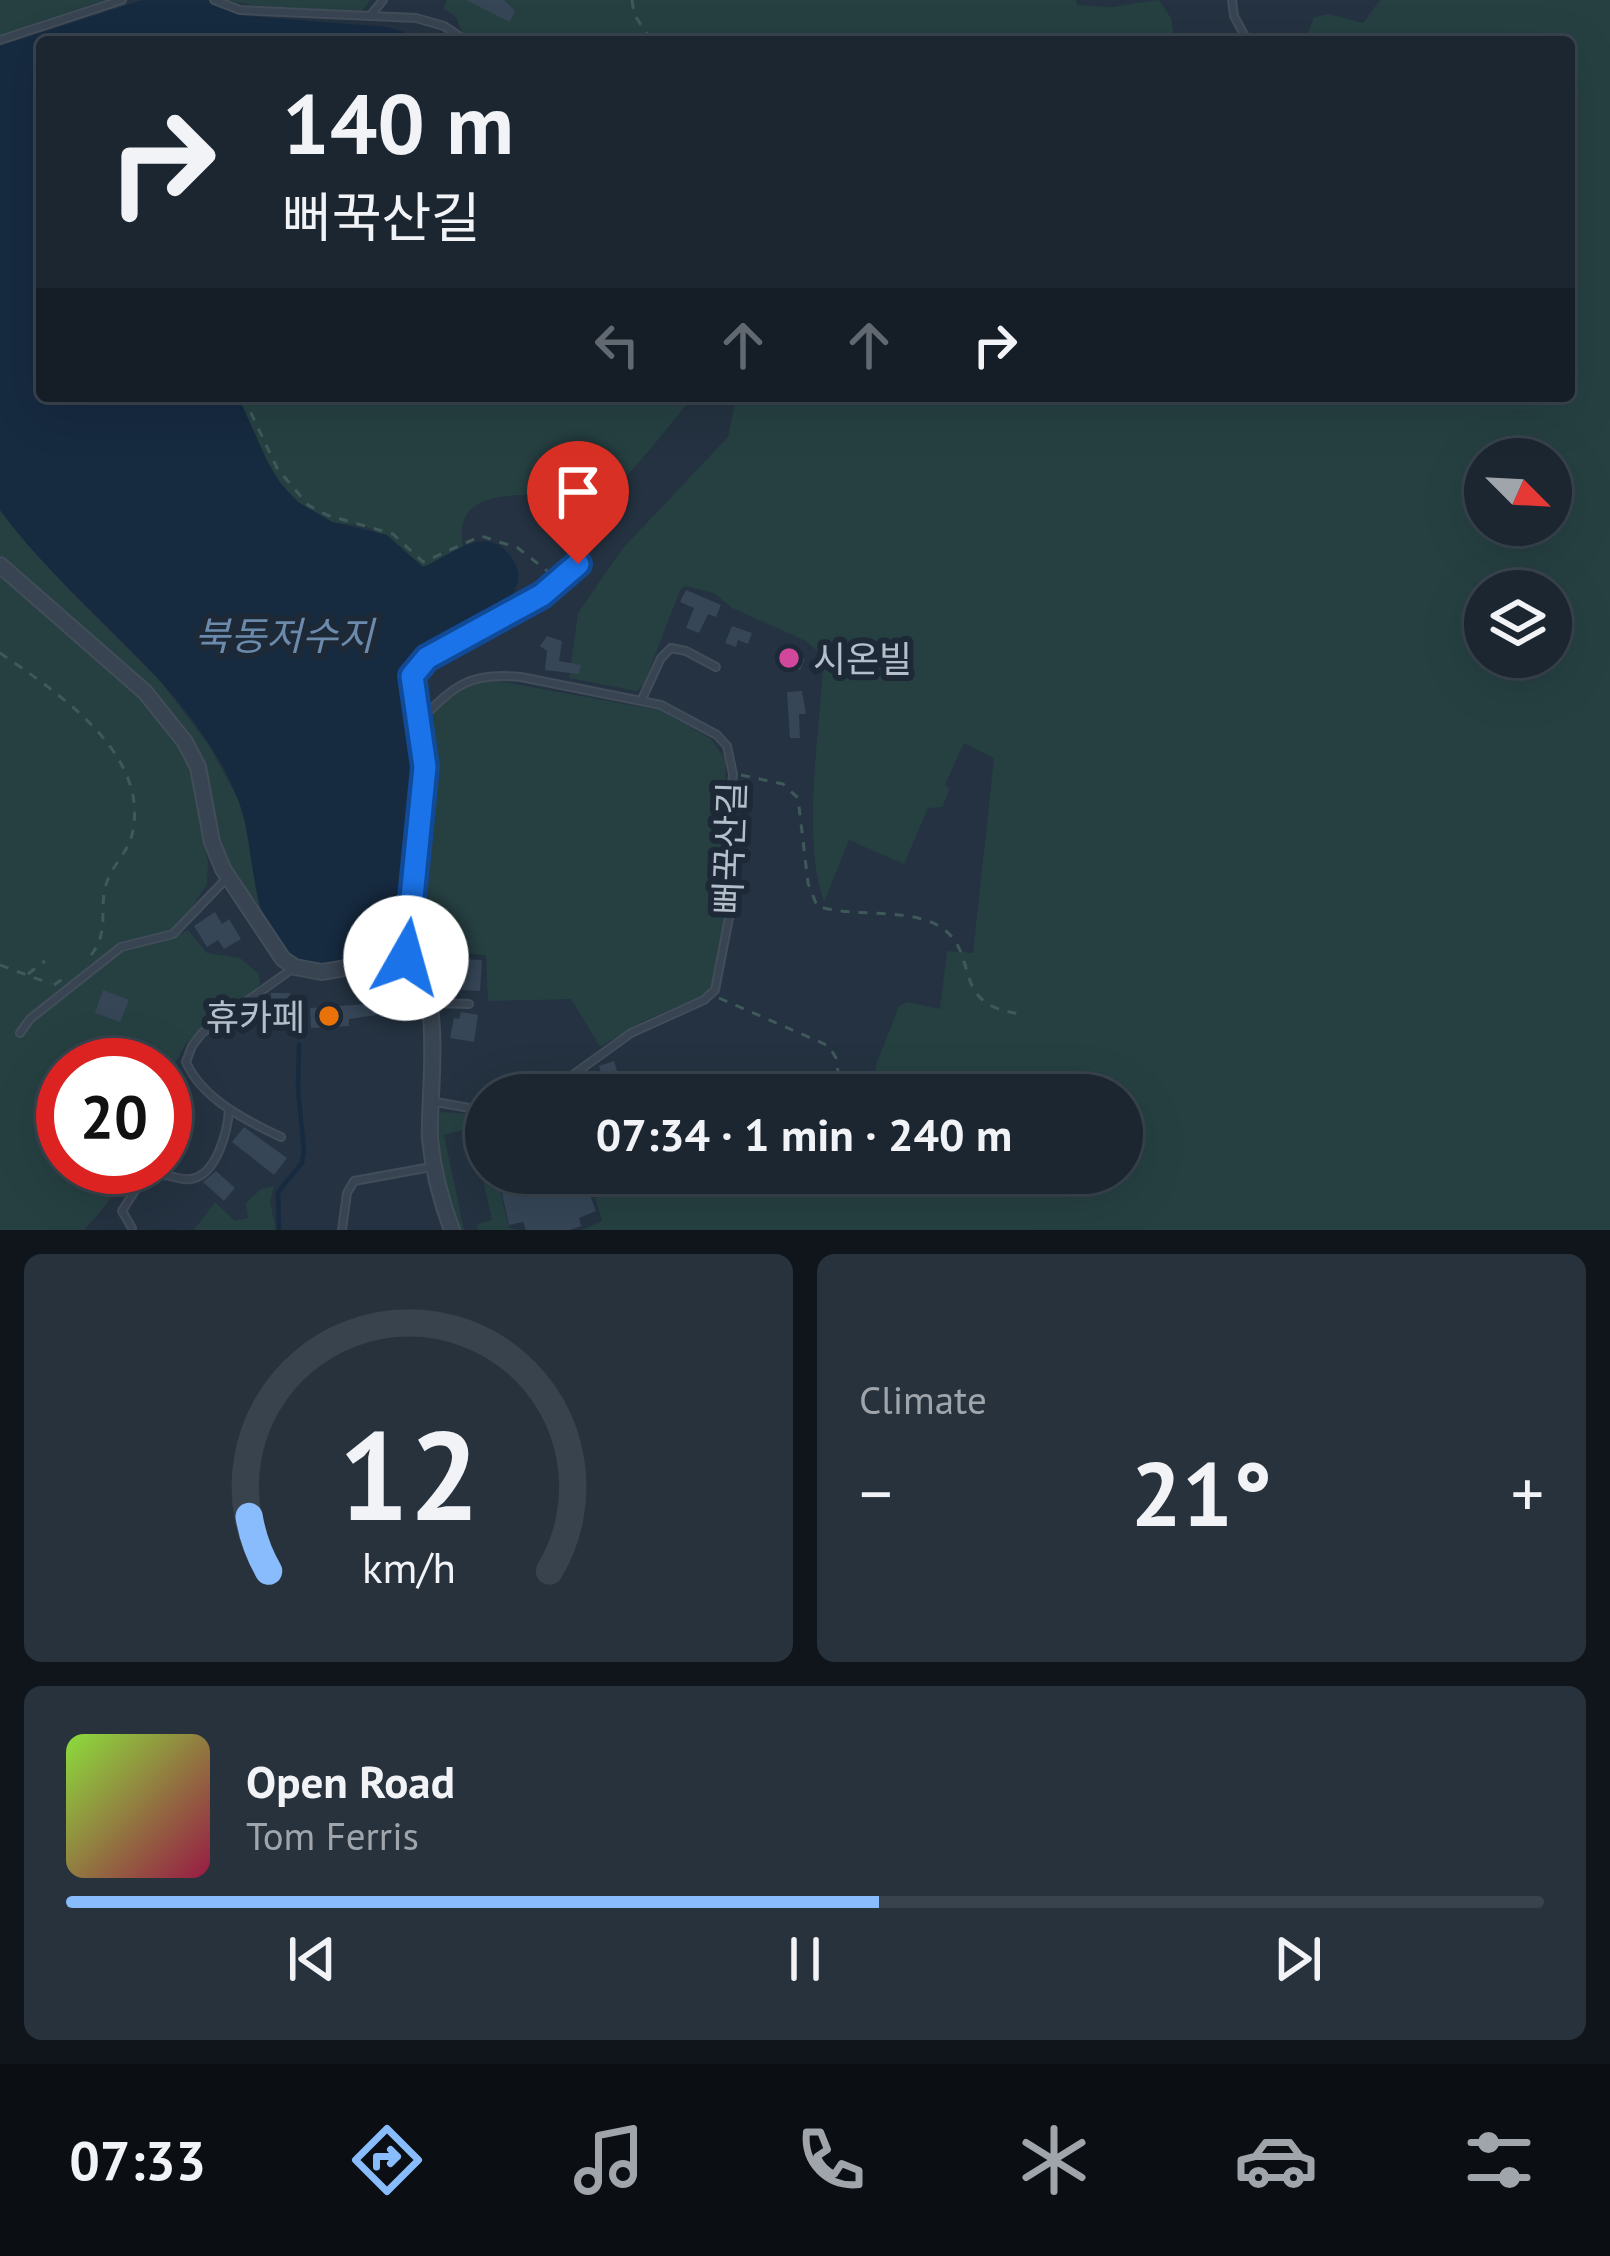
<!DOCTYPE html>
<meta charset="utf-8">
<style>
:root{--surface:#1b2631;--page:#28323d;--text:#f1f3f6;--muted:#a0a5ab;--line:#39434d;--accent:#88bcfd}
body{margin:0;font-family:"PT Sans","Noto Sans KR",sans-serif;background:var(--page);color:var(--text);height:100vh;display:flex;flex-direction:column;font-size:45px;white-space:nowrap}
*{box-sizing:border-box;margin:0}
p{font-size:39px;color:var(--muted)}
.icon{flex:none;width:66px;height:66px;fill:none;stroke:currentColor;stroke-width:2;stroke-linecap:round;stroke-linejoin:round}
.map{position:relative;height:1230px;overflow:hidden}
.sheet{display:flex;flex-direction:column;gap:24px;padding:24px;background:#0f151b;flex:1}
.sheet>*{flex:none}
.banner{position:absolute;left:36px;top:36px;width:1539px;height:366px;border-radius:12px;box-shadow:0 12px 48px #0002,0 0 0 3px var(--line);background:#1b2631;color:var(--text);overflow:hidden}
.needle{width:78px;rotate:114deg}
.controls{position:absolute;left:1464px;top:438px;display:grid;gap:24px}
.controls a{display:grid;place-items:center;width:108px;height:108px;border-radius:50%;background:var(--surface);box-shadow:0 12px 48px #0002,0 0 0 3px var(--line);font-size:60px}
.speed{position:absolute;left:36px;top:1038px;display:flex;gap:24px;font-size:60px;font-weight:700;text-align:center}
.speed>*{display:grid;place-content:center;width:156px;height:156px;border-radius:50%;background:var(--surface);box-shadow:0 12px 48px #0002,0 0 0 3px var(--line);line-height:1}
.speed .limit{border:18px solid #d22;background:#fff;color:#111}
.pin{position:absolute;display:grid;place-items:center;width:102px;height:102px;color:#fff;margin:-123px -51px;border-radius:50% 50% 50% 0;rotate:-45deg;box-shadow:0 0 12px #0007}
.pin .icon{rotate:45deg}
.me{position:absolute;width:132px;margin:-66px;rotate:7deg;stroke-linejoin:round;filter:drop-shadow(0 0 9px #0008)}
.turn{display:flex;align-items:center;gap:42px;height:252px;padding:0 48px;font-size:54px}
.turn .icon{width:156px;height:156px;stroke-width:2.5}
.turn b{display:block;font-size:84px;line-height:102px}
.lanes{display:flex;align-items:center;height:114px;padding:0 48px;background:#0003;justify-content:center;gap:60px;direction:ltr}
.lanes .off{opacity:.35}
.big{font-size:90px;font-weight:700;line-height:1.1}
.sheet .widget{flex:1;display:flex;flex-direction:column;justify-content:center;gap:18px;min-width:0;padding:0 42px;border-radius:18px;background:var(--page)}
.sheet .dial{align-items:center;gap:0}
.dial svg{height:312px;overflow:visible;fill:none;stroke:var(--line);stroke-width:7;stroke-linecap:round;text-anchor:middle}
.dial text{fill:var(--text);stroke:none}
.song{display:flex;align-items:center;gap:36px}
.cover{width:144px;height:144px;border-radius:18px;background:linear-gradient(135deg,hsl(90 70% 55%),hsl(340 70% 35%))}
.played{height:12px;border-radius:6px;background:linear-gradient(90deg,var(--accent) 55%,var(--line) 55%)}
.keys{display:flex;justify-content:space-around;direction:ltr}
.heat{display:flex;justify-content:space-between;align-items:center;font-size:66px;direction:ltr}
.sheet .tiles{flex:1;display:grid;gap:24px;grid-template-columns:1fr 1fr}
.widget:last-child{grid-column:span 2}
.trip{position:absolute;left:465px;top:1074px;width:678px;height:120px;border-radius:60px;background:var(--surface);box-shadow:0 12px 48px #0002,0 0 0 3px var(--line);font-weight:700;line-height:120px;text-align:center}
.tabs{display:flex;height:192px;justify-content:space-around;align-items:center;background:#0b0f14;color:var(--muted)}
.tabs .icon{width:84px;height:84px}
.tabs .on{color:var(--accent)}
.tabs b{font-size:54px;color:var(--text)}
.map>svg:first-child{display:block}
</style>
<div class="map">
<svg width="1610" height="1230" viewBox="0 0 1610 1230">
<rect width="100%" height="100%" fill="#243241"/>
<g fill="#264042" fill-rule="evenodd">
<polygon points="0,0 104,0 0,35"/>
<polygon points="226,0 370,0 362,11 259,6"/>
<polygon points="447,0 1076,0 1077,5 1112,7 1159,0 1171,18 1175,42 520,42 464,36 456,17 443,9"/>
<path d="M 1380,0 L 1610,0 L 1610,1230 L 582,1230 L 602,1221 L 592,1187 L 593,1180 L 607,1173 L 1122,1173 L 1122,1095 L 875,1095 L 876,1065 L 899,1006 L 907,1002 L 940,1009 L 947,951 L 973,953 L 994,758 L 964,743 L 945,785 L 950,789 L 942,807 L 928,808 L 904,864 L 849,840 L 824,902 C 802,841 819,735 823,667 L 817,651 L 806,641 L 732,608 L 714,593 L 685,586 L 680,590 L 644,684 L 637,691 L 569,678 L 578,613 L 623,548 L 728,437 L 736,396 L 1569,396 L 1569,42 L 1305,42 L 1314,17 L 1328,14 L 1363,23 ZM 1485,459 L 1551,459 L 1551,525 L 1485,525 ZM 1485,591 L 1551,591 L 1551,657 L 1485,657 Z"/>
<path d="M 238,396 L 694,396 C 676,416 625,485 607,492 C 571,506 448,469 463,545 L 453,555 L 423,567 C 404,557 389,536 369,528 C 358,523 343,525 332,522 C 279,505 257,443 238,396 Z"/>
<polygon points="0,510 71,592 161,682 210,747 239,801 245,822 259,906 290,955 278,949 223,859 189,742 0,559"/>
<path d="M 0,570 L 144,697 L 182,744 L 194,770 L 208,863 L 207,884 L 171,939 L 188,930 L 207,953 L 240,958 L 259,974 L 260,984 L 255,991 L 186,1043 L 165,1082 L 165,1065 L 63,1065 L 63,1167 L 123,1167 C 119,1193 101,1211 84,1230 L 0,1230 Z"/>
<path d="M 499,681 L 663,711 L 711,739 L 726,760 L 724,833 L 729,901 L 714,983 L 704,995 L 641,1022 L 600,1047 L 571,999 L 488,1001 L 486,955 L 418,949 C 411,890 428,820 431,760 C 431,745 425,728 434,714 C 446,692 475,681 499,681 Z"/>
<path d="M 441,1112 L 473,1114 L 484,1121 L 486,1173 L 496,1173 L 509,1228 L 519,1230 L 478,1230 L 477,1224 L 492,1220 L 471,1128 L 444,1135 L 464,1230 L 458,1230 C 450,1202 426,1136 441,1112 Z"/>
<polygon points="274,1186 270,1202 276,1230 194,1230 215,1202 235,1221 248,1218 246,1203 261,1189"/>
</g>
<path fill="#162a40" d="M 143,0 L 208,0 L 246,16 L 387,27 L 404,32 L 408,42 L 42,42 L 42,396 L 238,396 L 267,461 L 280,483 L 298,502 L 332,522 L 387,535 L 423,567 C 448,557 483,525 507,552 C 556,606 430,641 404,668 C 400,703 421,739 421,775 L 408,924 C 405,934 403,941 395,947 C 377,962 308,971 290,955 C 253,922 255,871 246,827 C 242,806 233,786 223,767 C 168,666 67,602 0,510 L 0,46 Z"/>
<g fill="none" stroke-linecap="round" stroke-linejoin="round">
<polyline stroke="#162a40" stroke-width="4.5" points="279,1230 278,1192 302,1163 304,1150 298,1090 299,1045"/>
</g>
<g fill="#364657">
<polygon points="466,0 504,0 515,11 510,22"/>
<polygon points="686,590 721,605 716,617 708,614 699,633 686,628 694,608 680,602"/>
<polygon points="732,626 752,633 748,644 738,640 736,647 725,643"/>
<polygon points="547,636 562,641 559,661 581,665 579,674 545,670 547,651 540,646"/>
<polygon points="783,649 805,659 800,670 777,661"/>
<polygon points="802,691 806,714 799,714 800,738 790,738 787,692"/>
<polygon points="215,912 222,924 229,919 241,939 224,949 218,940 207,947 194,926"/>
<polygon points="459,959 482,960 480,991 462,990 463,977 458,977"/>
<polygon points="397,988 399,1003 407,1002 409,1015 397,1017 397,1012 349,1019 349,1026 311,1028 310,1008 367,1004 365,993"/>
<polygon points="103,990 129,1000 120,1022 95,1013"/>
<polygon points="271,993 290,993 290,1030 269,1031"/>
<polygon points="461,1012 478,1015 474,1042 450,1038 454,1018 459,1019"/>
<polygon points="614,1061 624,1095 607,1095 599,1066"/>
<polygon points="244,1127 287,1158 274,1175 232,1142"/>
<polygon points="216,1171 235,1188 224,1201 203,1182"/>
<polygon points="539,1173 582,1173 596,1211 579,1218 581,1226 570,1230 526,1230 523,1222 509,1225 502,1194 520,1190 521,1193 543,1184"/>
</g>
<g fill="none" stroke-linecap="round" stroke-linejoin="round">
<g stroke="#424d5a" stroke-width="10">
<g id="lane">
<polyline points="214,0 240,10 416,18 444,26 465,40 493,42"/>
<polyline points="1232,0 1234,16 1248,42"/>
<polyline points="370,16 383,0"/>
<polyline points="0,40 122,0"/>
<polyline points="642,699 661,658 671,648 686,651 716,667"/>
<path d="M 420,721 C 454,685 470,672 521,677 L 661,705 L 717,735 L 727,746 L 733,774 L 728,827 L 734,892 L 715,990 L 704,1000 L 631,1033 L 545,1095"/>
<polyline points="406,959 425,767 412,676 427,658 541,594 577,564"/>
<polyline points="430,1003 469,1004"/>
<polyline points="20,1033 30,1019 121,947 173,934 226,879"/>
<polyline points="430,1101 486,1111"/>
<path d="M 281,1137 C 247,1121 202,1099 186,1062 L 192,1046 L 202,1033 L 292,969"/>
<path d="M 132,1228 L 122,1211 L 136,1189 L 160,1175 C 172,1174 180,1181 191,1179 C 217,1175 228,1130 229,1109"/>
<polyline points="342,1230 347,1193 354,1181 431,1167"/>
</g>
</g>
<g stroke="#424d5a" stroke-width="18">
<path id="street" d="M 0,565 L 145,692 L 185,742 L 198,767 L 212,842 L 223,869 L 283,959 L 295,967 L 322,972 L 397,959 C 450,960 427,1103 430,1139 C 433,1170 441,1201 452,1230"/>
</g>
<g stroke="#3f595a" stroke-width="3" stroke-dasharray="9 9" stroke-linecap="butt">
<polyline points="632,0 634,14 652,42"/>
<polyline points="243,396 277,468 308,505 327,515 393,534 423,562 481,536 518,548 551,574"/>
<path d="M 0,653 C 55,691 148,751 133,830 C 130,850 115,862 108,879 C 96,909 113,930 88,959"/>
<path d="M 741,775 L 783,784 L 798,798 L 808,883 L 817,906 C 853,919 915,905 946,931 C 979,959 951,1007 1023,1014"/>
<polyline points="0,965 51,984"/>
<polyline points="28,974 45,961"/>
<polyline points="54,985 67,976"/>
<polyline points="719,998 829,1046 836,1058 841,1093"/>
</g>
<use href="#lane" stroke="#384451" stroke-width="6"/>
<use href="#street" stroke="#384451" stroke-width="14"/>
</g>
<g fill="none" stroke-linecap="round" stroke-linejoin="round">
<g stroke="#114b97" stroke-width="30">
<polyline id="route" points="406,958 425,767 412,676 427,658 542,595 578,564"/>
</g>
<use href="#route" stroke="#1a73e8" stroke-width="21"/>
</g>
<circle fill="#d1479c" stroke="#1d2936" stroke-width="4.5" cx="789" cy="658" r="12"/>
<circle fill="#e8710a" stroke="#1d2936" stroke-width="4.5" cx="329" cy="1016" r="12"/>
<g text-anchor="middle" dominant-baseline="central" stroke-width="12" stroke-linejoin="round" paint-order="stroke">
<g font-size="36" fill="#b5bfcb" stroke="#1d2936" text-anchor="start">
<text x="813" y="658">시온빌</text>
<text x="305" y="1016" text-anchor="end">휴카페</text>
</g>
<g font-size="36" fill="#b5bfcb" stroke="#1d2936">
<text transform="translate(729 848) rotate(-88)">뻐꾹산길</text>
</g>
<g font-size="39" font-style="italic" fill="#6c8bac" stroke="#1d2936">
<text x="284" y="635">북동저수지</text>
</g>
</g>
</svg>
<div class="controls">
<a><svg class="needle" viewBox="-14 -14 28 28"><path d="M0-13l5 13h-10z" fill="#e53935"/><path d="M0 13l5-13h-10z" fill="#a0a5ab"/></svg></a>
<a><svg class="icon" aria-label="layers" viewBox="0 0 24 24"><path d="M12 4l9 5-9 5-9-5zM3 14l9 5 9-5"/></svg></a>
</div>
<div class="speed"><div class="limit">20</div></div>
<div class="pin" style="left:578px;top:564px;background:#d93025"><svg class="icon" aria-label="arrive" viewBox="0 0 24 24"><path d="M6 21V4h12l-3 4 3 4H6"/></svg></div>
<svg class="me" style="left:406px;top:958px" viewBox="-20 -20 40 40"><circle r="19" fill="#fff"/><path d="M0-13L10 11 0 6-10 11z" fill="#1a73e8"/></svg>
<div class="trip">07:34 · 1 min · 240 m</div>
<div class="banner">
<div class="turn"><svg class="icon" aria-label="right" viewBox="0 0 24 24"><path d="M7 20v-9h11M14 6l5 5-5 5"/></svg><div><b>140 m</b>뻐꾹산길</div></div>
<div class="lanes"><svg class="icon off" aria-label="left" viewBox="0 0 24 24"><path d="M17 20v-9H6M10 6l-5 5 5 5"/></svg><svg class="icon off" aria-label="ahead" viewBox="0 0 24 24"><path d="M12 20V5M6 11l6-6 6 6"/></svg><svg class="icon off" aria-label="ahead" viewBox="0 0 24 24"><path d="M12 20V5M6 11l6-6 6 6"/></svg><svg class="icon" aria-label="right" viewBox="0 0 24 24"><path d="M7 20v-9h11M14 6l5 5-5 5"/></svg></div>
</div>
</div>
<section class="sheet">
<div class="tiles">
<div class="widget dial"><svg viewBox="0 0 100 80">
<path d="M14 69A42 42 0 1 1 86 69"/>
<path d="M14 69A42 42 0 0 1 9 55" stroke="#88bcfd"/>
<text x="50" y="56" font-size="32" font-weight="700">12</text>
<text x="50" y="72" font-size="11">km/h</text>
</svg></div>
<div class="widget"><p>Climate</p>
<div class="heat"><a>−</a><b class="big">21°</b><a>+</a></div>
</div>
<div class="widget">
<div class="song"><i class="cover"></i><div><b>Open Road</b><p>Tom Ferris</p></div></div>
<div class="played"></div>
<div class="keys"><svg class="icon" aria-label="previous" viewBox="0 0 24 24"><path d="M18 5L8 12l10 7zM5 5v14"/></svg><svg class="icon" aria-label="pause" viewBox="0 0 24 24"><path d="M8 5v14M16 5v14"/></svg><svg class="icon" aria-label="next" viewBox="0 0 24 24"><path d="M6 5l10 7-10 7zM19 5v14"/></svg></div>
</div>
</div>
</section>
<nav class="tabs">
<b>07:33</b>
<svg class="icon on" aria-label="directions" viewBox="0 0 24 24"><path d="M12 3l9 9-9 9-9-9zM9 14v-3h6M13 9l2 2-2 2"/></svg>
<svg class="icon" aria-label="music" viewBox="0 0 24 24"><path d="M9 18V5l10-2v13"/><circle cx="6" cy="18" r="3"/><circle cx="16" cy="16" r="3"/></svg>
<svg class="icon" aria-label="phone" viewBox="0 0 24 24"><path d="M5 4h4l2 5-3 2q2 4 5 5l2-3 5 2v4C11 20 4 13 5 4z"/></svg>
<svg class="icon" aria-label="climate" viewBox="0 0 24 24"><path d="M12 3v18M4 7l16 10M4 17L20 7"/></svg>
<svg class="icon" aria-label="car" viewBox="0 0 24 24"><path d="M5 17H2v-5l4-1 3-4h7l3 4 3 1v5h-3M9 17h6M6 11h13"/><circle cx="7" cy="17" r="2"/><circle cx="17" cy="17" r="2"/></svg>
<svg class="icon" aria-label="filters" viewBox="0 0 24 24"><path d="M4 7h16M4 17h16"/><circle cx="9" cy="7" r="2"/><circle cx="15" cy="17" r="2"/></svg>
</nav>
